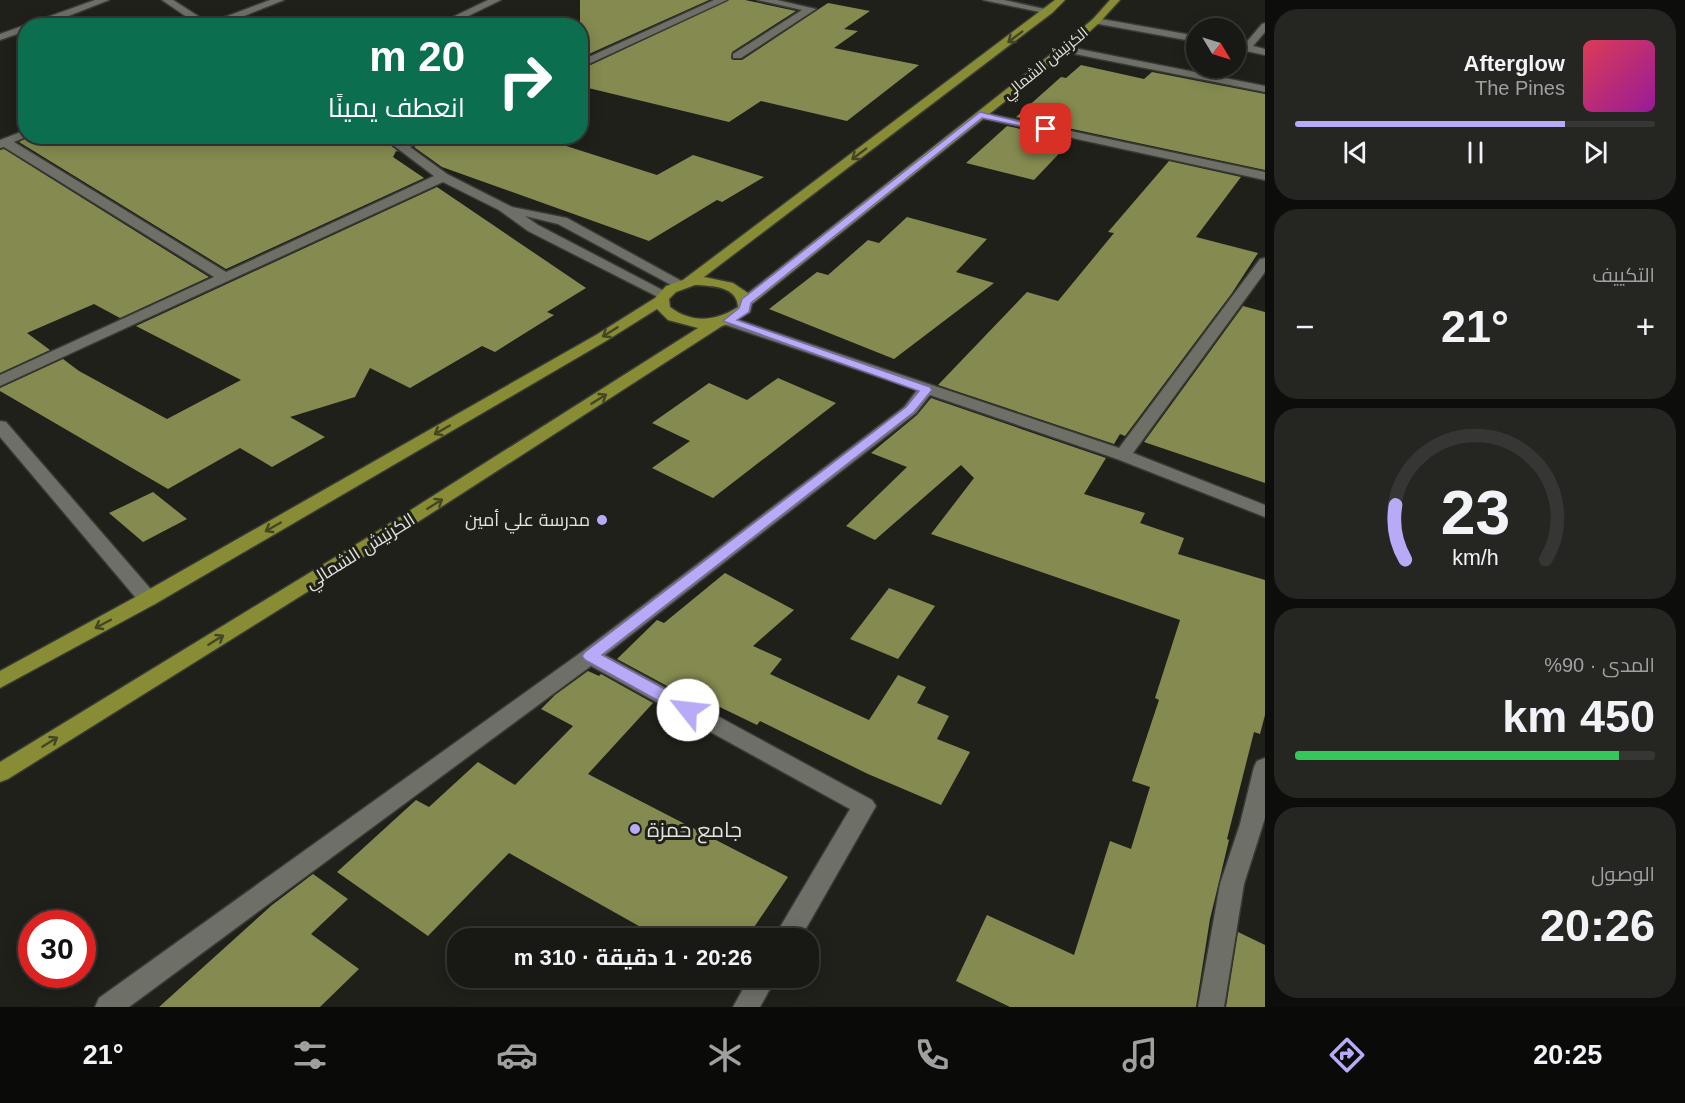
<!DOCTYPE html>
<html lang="ar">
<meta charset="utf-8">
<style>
:root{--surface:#181814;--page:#252522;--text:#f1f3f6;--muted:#9fa0a0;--line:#363734;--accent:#b9aaf7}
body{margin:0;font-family:Arial,Cairo,sans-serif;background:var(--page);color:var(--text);direction:rtl;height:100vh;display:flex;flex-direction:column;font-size:22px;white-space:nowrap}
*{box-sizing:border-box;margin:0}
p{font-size:20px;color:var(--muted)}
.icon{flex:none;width:33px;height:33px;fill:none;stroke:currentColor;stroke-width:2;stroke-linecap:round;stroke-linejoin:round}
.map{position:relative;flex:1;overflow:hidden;direction:ltr}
.panel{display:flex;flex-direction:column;gap:9px;padding:9px;background:#0d0d0b;width:420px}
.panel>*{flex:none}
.top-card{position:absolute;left:18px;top:18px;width:570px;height:126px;border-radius:24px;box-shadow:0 3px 15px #0003,0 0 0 2px var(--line);direction:rtl;background:#0b6e4f;color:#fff;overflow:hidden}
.needle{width:39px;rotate:128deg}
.buttons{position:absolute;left:1186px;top:18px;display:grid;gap:12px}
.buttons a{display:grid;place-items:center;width:60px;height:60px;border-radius:50%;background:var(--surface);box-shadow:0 3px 15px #0003,0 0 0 2px var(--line);font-size:30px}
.speed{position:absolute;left:18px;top:910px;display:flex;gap:12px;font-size:30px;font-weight:700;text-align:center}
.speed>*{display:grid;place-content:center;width:78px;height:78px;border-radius:50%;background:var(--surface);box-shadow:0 3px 15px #0003,0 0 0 2px var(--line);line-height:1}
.speed .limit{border:9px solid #d22;background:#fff;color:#111}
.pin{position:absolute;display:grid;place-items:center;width:51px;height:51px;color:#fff;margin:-26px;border-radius:12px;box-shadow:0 3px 9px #0006}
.me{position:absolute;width:66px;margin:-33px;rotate:299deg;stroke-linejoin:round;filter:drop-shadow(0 0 4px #0008)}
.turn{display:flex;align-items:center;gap:21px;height:126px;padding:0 24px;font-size:27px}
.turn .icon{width:78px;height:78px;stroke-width:2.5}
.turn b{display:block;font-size:42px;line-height:51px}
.big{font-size:45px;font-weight:700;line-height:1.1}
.panel .card{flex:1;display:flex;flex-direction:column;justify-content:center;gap:9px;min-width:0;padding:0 21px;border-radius:24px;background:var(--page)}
.panel .dial{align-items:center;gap:0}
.dial svg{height:156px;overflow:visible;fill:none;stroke:var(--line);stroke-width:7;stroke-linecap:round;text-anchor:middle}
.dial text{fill:var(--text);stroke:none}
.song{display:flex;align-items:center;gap:18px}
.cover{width:72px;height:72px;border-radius:9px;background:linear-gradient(135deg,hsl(350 70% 55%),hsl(300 70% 35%))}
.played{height:6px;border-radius:3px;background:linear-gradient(90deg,var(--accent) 75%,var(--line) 75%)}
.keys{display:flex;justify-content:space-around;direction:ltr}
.heat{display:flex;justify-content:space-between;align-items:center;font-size:33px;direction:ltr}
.charge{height:9px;border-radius:4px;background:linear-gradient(90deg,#34c759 90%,var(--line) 0)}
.trip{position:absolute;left:447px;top:928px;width:372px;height:60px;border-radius:24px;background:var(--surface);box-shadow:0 3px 15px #0003,0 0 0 2px var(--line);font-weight:700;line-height:60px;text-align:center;direction:rtl}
.menu{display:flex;height:96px;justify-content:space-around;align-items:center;background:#0a0a08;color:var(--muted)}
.menu .icon{width:42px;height:42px}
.menu .selected{color:var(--accent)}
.menu b{font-size:27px;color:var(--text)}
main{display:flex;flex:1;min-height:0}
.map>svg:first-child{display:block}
</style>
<main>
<section class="panel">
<div class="card">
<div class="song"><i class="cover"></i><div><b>Afterglow</b><p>The Pines</p></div></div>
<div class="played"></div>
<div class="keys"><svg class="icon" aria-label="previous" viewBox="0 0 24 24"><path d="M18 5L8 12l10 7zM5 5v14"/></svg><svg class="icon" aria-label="pause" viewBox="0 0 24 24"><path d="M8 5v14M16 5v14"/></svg><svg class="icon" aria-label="next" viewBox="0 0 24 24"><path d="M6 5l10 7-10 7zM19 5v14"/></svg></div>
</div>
<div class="card"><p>التكييف</p>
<div class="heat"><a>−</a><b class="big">21°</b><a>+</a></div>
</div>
<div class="card dial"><svg viewBox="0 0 100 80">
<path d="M14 69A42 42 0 1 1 86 69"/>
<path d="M14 69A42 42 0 0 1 9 41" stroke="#b9aaf7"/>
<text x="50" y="56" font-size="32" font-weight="700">23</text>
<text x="50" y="72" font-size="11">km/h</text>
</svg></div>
<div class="card"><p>المدى · 90%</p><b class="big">450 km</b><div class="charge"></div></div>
<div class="card"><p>الوصول</p><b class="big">20:26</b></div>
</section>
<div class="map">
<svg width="1265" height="1007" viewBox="0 0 1265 1007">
<rect width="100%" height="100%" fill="#20201a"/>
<g fill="#858a50">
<polygon points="580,0 709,0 580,58"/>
<polygon points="729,0 745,0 796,11 732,52 731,58 733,60 742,60 828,3 870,11 844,29 858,31 834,48 919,65 847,121 761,101 729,122 580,86 580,70"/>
<polygon points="1081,65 1144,79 1152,72 1265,94 1265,170 1016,117 1061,77 1066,78"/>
<polygon points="1007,126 1072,140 1034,180 966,163"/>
<polygon points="30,136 379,136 399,152 396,151 393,157 424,178 226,269 19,142"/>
<polygon points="431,136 535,136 657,175 693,155 764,177 722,202 717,200 649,241 442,167 414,147"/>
<polygon points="4,149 209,277 120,318 94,304 27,333 50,350 0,373 0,150"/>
<polygon points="1169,161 1241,177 1196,237 1258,253 1232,293 1125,436 1120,434 1114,444 938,385 1027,292 1058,301 1114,233 1108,232"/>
<polygon points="437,187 586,288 547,312 554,315 495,352 482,346 410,388 370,368 355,397 290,417 325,437 272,467 240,448 168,489 0,391 0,388 63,359 79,371 167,419 241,380 136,326"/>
<polygon points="907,217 987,239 956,272 994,283 894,359 769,309 817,272 828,275 868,240 879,243"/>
<polygon points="1243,306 1265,312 1265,483 1144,442"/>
<polygon points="778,378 836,403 713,498 652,468 690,441 652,423 709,383 747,400"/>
<polygon points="931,398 1106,458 1084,494 1145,513 1140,523 1184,538 1178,554 1265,580 1265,715 1260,734 1254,732 1227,839 1229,840 1210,919 1196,1007 1010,1007 956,981 987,915 1074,955 1110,841 1131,849 1150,787 1132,781 1159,700 1155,698 1180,620 931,534 974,478 961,465 875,540 846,526 907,467 871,453 917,415"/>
<polygon points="153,492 187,519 143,542 109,513"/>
<polygon points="725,573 794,610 753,646 782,659 770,674 869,720 898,675 926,687 917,703 949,716 937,739 970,752 941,805 868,774 760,721 757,725 672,684 669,687 617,659 657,620 664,623"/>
<polygon points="889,588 935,606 898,659 850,639"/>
<polygon points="588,671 599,676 601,674 653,703 588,774 788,877 746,939 662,939 509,853 428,936 337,872 416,800 429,807 478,762 515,785 573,726 541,709 555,695"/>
<polygon points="313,874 348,899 311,934 359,969 320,1007 159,1007 272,905"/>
<polygon points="1238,932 1265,945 1265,1007 1226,1007"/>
</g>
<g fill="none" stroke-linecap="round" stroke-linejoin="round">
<g stroke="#393a35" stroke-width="3">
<g id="minor">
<polygon points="95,0 109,0 43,26 26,26 26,31 0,40 0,34"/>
<polygon points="162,0 173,0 209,23 270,0 284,0 219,26 200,26"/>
<polygon points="488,0 501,0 448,26 434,26"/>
<polygon points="714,0 727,0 580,68 580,61"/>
<polygon points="757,0 777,0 816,9 741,58 733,58 733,54 802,10"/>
<polygon points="983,0 1004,0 1054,11 1049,14"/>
<polygon points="1096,18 1197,36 1197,42 1093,23 1091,21"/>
<polygon points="1265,23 1265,32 1253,46 1265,49 1265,55 1236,49 1236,43 1244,45 1262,24"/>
<polygon points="1064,46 1265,86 1265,92 1060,51 1060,47"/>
<polygon points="980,112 1265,172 1265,180 976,117 976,113"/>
<polygon points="26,130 26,136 28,136 14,142 226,272 434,176 381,136 395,136 402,142 413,136 429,136 410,147 447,174 512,207 567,218 687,284 685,287 675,287 558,224 525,216 538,225 670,294 668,297 658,297 528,231 499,210 443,182 0,386 0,375 214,277 4,147 0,148 0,140"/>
<polygon points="1265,258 1265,272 1133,453 1265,505 1265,517 1117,459 930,395 916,413 605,655 872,800 876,806 800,939 773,939 850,809 591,666 129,1007 95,1007 99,998 583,651 904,407 917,390 723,324 721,321 723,318 733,318 1119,448 1260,259"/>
<polygon points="0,421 6,422 155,594 158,599 155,604 148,606 141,604 0,437"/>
<polygon points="1265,758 1265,818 1244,884 1224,1007 1198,1007 1220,884 1240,824 1254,767 1257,761"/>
<polygon points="749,978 776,978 760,1007 733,1007"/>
</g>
</g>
<g stroke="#393a35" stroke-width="3">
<path id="major" d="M 1055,0 L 1065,0 L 1052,13 L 704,277 L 733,283 L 748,293 L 1060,47 L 1093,19 L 1110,0 L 1120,0 L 1099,23 L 1068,51 L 752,304 L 750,312 L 733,323 L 722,326 L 379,547 L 8,779 L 0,782 L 0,762 L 365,539 L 698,328 L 668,320 L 657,309 L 606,341 L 155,604 L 0,688 L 0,671 L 141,594 L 596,335 L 655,298 L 666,286 L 683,280 ZM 695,285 C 712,286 737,286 738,307 C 716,321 692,324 670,307 L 669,299 L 676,292 Z"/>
</g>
<use href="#minor" fill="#6e6f67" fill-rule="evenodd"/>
<use href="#major" fill="#888c35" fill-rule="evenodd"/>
</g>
<defs><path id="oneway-shaft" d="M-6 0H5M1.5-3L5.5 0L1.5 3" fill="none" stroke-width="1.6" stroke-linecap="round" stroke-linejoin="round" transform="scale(1.5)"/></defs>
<g stroke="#444623">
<use href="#oneway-shaft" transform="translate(1015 37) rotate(143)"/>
<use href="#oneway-shaft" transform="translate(859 154) rotate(143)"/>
<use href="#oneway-shaft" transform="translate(610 332) rotate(148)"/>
<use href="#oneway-shaft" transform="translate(599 399) rotate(-32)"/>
<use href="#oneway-shaft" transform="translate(442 430) rotate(150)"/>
<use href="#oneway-shaft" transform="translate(435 504) rotate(-32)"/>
<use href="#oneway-shaft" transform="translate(273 527) rotate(150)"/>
<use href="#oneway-shaft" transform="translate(103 624) rotate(152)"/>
<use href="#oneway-shaft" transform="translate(216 640) rotate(-32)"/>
<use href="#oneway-shaft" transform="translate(50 742) rotate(-32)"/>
</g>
<polygon fill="#b9aaf7" stroke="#786ea1" stroke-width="1.5" points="980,112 1050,129 1046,131 982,118 751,303 749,312 737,320 930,387 932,390 914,412 602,655 694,705 696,710 694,714 682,714 585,660 582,656 585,652 906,407 919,391 723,321 739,308 742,299"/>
<g fill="#b9aaf7" stroke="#20201a" stroke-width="2">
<circle cx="602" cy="520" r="6"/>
<circle cx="635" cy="829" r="6"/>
</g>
<g text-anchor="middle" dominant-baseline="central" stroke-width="6" stroke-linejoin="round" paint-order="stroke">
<g font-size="15" fill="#e2e3de" stroke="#20201a">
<text transform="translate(1045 63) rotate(-39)">الكرنيش الشمالي</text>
</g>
<g font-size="18" fill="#e2e3de" stroke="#20201a" text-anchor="end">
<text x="590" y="520">مدرسة علي أمين</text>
</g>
<g font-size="18" fill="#e2e3de" stroke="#20201a">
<text transform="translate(360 551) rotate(-32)">الكرنيش الشمالي</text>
</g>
<g font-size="21" fill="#e2e3de" stroke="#20201a" text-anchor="start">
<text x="647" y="829">جامع حمزة</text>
</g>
</g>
</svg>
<div class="buttons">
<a><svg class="needle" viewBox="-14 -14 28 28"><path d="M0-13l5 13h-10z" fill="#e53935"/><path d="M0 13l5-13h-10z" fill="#9fa0a0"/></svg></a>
</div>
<div class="speed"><div class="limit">30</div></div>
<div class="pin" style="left:1046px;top:129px;background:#d93025"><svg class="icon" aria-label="arrive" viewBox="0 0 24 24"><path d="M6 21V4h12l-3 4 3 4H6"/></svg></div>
<svg class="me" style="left:688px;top:710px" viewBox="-20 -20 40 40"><circle r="19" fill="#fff"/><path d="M0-13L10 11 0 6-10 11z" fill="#b9aaf7"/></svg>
<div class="trip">20:26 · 1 دقيقة · 310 m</div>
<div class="top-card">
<div class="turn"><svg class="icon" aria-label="right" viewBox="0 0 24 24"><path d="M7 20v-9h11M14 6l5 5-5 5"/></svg><div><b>20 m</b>انعطف يمينًا</div></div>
</div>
</div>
</main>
<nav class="menu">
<b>20:25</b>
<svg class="icon selected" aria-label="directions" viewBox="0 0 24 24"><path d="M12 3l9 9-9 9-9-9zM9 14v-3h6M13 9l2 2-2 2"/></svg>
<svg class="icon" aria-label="music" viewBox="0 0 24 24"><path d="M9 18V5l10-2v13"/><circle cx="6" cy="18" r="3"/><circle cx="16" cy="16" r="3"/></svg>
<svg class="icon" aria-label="phone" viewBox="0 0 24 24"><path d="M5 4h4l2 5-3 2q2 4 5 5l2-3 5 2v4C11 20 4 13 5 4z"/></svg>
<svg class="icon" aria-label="climate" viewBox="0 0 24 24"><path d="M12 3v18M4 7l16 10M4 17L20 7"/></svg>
<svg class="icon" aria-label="car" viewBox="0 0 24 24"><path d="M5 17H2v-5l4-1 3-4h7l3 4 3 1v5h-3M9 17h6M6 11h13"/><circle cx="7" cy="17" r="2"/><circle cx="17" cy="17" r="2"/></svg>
<svg class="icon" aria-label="filters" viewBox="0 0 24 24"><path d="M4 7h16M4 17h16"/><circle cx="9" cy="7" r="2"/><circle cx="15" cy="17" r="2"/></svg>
<b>21°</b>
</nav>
